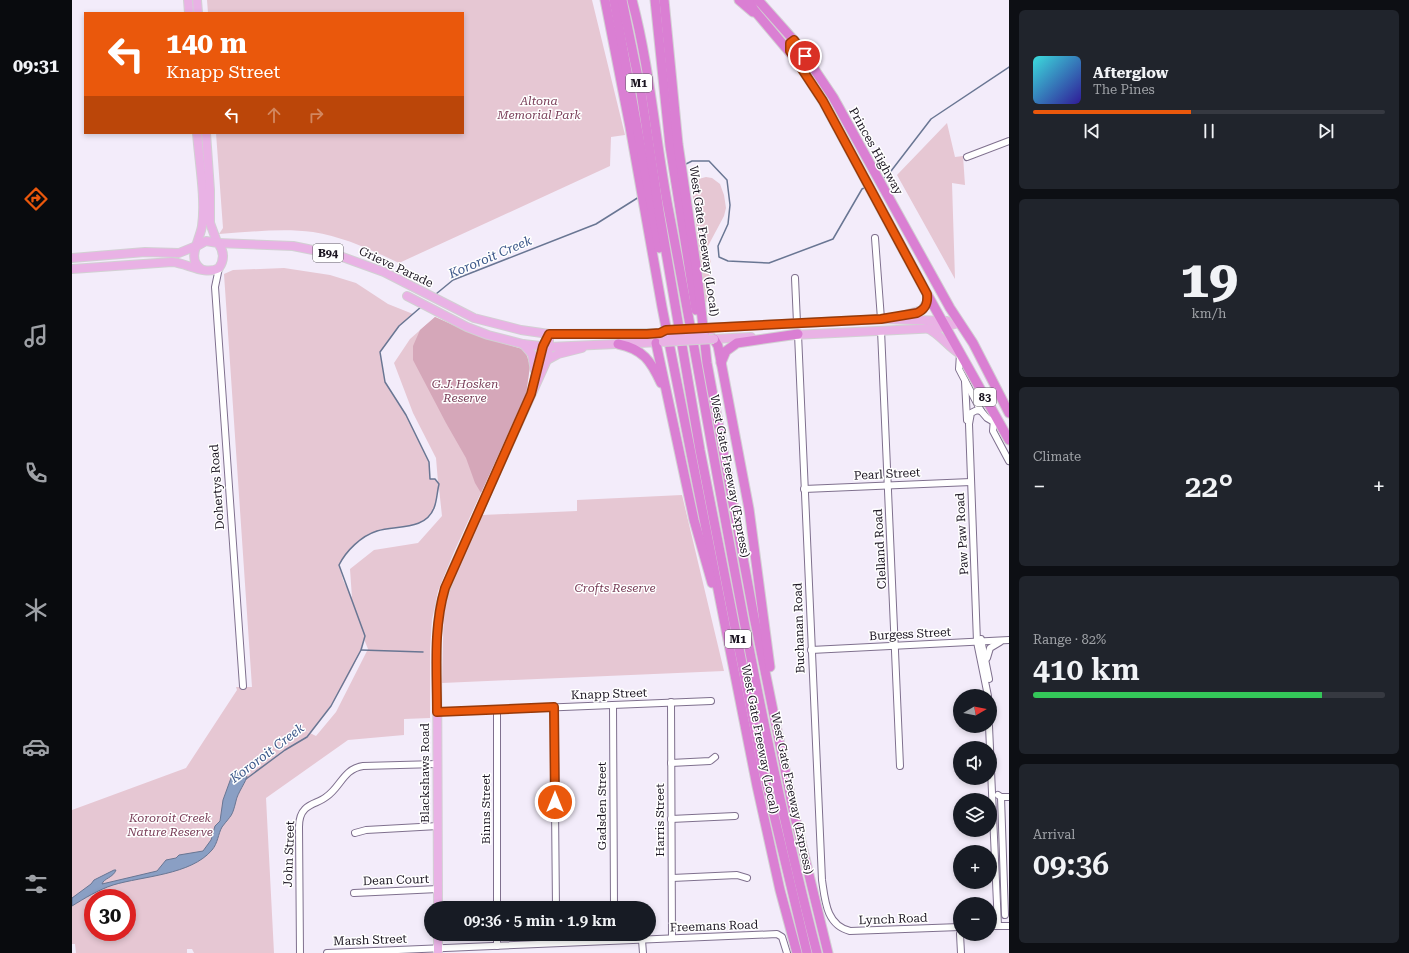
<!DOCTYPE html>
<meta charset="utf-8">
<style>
:root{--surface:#171b24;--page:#20242c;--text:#f1f3f6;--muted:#9ea1a6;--line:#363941;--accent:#ea580c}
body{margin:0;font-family:"Roboto Serif",serif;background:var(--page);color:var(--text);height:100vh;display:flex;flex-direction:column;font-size:15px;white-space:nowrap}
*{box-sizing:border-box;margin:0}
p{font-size:13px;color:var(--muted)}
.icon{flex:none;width:22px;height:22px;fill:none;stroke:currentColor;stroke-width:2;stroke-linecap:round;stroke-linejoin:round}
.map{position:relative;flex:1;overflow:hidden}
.panel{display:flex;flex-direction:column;gap:10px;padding:10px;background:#0d0f14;width:400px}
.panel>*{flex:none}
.banner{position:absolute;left:12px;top:12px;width:380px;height:122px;border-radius:0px;box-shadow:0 2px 6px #0003;background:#ea580c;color:#fff;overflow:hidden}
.needle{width:26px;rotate:80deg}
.tools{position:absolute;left:881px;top:689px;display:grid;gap:8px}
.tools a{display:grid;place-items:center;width:44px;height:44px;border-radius:50%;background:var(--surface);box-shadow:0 2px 6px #0003;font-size:20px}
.speed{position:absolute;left:12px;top:889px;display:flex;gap:8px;font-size:20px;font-weight:700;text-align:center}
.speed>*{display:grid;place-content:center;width:52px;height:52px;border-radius:50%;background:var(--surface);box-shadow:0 2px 6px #0003;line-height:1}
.speed .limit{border:6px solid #d22;background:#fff;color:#111}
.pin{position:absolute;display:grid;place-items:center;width:34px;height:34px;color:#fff;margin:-17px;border:2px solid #fff;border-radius:50%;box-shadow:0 1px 4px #0007}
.me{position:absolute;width:44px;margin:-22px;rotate:0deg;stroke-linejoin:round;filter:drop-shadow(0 0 3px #0008)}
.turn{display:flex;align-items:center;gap:14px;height:84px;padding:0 16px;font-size:18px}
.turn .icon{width:52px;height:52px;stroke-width:2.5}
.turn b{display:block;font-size:28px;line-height:34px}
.lanes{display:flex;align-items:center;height:38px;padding:0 16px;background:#0003;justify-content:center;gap:20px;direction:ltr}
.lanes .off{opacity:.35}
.big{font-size:30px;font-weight:600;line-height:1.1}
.panel .widget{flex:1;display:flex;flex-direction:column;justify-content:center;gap:6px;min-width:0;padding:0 14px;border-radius:6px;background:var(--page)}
.panel .dial{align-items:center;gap:0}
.dial b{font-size:52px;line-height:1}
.song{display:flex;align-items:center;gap:12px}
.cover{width:48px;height:48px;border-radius:6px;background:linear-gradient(135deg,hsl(180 70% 55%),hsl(250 70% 35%))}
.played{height:4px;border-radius:2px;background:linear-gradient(90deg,var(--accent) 45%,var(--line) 45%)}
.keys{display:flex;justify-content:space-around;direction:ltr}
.heat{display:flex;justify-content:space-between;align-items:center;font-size:22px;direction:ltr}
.charge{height:6px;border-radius:3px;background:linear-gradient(90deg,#34c759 82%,var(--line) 0)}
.trip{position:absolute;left:352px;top:901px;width:232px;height:40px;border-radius:20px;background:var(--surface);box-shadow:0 2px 6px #0003;font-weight:600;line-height:40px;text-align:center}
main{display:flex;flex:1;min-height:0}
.dock{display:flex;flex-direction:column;width:72px;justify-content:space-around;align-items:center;background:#090b0e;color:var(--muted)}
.dock .icon{width:28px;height:28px}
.dock .current{color:var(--accent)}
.dock b{font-size:18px;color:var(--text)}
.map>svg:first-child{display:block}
</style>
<main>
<nav class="dock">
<b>09:31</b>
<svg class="icon current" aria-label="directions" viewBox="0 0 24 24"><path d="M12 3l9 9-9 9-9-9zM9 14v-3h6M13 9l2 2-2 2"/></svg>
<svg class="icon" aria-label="music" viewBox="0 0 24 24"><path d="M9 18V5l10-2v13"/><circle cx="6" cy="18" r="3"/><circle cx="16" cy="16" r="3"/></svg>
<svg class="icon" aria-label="phone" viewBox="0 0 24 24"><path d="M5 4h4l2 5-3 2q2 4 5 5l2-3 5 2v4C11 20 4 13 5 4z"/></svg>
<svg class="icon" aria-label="climate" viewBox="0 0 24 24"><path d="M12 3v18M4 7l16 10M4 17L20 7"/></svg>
<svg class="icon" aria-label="car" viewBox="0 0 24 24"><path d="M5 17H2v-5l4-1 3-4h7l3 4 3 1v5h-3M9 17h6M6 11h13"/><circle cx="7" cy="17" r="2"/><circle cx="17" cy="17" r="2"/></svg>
<svg class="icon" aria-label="filters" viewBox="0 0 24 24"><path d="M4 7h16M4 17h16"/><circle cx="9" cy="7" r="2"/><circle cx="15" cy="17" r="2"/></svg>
</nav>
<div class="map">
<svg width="937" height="953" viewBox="0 0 937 953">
<rect width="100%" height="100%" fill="#f3ecfa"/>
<g fill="#e6c7d3" fill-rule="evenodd">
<path d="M 135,0 L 520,0 L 553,135 L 539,137 L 538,166 L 327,263 C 300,250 272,237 241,232 C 210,228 178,232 147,234 L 151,228 L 144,133 L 391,133 L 391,13 L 136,13 Z"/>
<polygon points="875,123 883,157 891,156 893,185 880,183 883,279 825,175"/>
<polygon points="634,177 640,178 648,184 652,195 654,208 652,216 636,246 636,254 639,261 637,301 633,302 619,181"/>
<path d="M 212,268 L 258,275 L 284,283 L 316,304 L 341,314 L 327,326 L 308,352 L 313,382 L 334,415 L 357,462 L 358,479 L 363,479 L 366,482 L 364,458 L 341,413 L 322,363 L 338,339 L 363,317 L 406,336 L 450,349 L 455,356 L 458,366 L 454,394 L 382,552 L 366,591 L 360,620 L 358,649 L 358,718 L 332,719 L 332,735 L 276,740 L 194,798 L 202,953 L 122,953 L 120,949 L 115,949 L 115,953 L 4,953 L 3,944 L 0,944 L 0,810 L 114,768 L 165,690 L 164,687 L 180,687 L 152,274 L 161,270 ZM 367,488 L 370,516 L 346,543 L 302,550 L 278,569 L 280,598 L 271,580 L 267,565 C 274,551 289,536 305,531 C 324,524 352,531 362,509 C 365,502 364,494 367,488 ZM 292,639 L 296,649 L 264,712 L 244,736 L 232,730 L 239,733 C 258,708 284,669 292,639 ZM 21,898 L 55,898 L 55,932 L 21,932 Z"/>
<polygon points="610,495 652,671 370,683 372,601 410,515 505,511 505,500"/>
</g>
<polygon fill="#d5a7b9" points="363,317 406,336 450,349 455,356 458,366 454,394 409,493 403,483 394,458 374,423 341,360 341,346 348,330"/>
<path fill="#8a9fc4" stroke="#697693" d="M 163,773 L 166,773 L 168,778 L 175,776 C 175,780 165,794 164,801 C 160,817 160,814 150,827 C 146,834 146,843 140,850 C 119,875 71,876 41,885 C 26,890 13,898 0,906 L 0,898 L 19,884 L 22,880 L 42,870 L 44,870 C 41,878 32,878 30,884 L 85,871 L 94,860 L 104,858 L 107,855 L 131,851 L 139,840 L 143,826 L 148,821 L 151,800 L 159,778 Z"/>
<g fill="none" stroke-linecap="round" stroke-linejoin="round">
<g stroke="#697693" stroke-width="1.5">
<polyline points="612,165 620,161 637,161 655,180 658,205 656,224 646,246 647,257 656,261 697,263 761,239 790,189 794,187"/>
<polyline points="810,179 816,175 859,119 937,67"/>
<polyline points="364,294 381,280 524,224 567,197"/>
<polyline points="289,650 351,652"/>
<path d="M 174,779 L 213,750 L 235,737 L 259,706 L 289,650 L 293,636 L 267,565 C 274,551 289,536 305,531 C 324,525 353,531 362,508 C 365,501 365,492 367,484 L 363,479 L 358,479 L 357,462 L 334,415 L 313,382 L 308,352 L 327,326 L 349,307"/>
</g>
<g stroke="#7f708e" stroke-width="8">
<g id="minor">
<polyline points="895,157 937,141"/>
<polyline points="803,238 809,319"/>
<polyline points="147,268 143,287 171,686"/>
<polyline points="723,278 725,323"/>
<polyline points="809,330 828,766"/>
<path d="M 726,334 L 750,880 C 753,900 754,925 778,931 L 888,927"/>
<polyline points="888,354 887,369 909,411 915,418 927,425"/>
<polyline points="893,381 895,420"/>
<polyline points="909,411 905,410 899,413 897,424 905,642 916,696"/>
<polyline points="922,419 921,431 937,461"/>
<polyline points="732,489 899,482"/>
<polyline points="909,639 917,679"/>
<polyline points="739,650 937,640"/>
<polyline points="915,658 918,648 928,642"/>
<polyline points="599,702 600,938"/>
<polyline points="541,705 542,908"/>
<polyline points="482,707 484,908"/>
<polyline points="425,709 425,908"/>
<polyline points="365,712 639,701"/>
<polyline points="917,726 926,926"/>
<polyline points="599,763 638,761 643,757"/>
<polyline points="926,795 929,797 937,797"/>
<polyline points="929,797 933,915"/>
<polyline points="599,819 663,816"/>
<polyline points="283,833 294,830 366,826"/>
<polyline points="600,878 665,875 675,878"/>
<polyline points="282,893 366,889"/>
<polyline points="918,926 937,926"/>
<polyline points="484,934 484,943"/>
<polyline points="888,934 889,953"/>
<polyline points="570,940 571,953"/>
<polyline points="425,946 425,934"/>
<path d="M 228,953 L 227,827 C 227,820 228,814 233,809 C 239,803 248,802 254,797 C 269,787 271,769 291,766 L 365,764"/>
<polyline points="255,953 705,934 710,937 715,953"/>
</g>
</g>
<g stroke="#d2d0d3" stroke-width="10">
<g id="major">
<polyline points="116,0 117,13"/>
<polyline points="125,0 126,13"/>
<path d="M 125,133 C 127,161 134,199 130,226 C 128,240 114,259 129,269"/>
<polyline points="134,133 138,190 138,223 145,242"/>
<polyline points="146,243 221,246 265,255 312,272 402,318 449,330 477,334 588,333"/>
<polyline points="0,258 73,252 107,253 124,246"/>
<path d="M 0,269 L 100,262 C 115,263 133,276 147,268 C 153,259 152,251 146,243 L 134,241 L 125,246"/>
<polyline points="335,296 395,327 416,335 451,344 477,347 589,342"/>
<polyline points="829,316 850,310 855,302 855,294"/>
<polyline points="631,328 809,319 875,321"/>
<path d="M 855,328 C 868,334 876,347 888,354"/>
<polyline points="721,335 867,328 887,323"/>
<polyline points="638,336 642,339 679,337"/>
<polyline points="451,344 460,354 463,371"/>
<polyline points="475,360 486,354 510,348"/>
<polyline points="463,377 473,342"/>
<polyline points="366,908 365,634 368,605 380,571 475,360 477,347 477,334"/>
<polyline points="366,934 366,953"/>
</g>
</g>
<g stroke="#d2d0d3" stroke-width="11">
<g id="highway">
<polyline points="533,0 558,127 590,307 685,786 708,890 725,953"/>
<polyline points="542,0 587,248"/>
<polyline points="550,0 569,92 587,211 628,450 690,765 735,953"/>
<path d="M 560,0 C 578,68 583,138 596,207 C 644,456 681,708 745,953"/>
<polyline points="583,0 598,146 624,310"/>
<polyline points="592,0 606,144 625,272 635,363 682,617 721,809 756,953"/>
<polyline points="667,0 681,12"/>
<polyline points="677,0 682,10 725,61 751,101 855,294 937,440"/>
<polyline points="686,0 726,45 761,97 878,308 901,343 937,413"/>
<polyline points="642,339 646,346 677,509 698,667"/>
<polyline points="584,343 622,520 640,583"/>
<path d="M 546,344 C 571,349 579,361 589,383"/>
<polyline points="649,363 654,351 665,343 726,334"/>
</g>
</g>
<use href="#minor" stroke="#fff" stroke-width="6"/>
<use href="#major" stroke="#e9b2e5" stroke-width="8"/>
<use href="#highway" stroke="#da7fd3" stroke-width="9"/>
<g stroke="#d2d0d3" stroke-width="10" stroke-linecap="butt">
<g id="major-bridge">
<polyline points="588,333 595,335 632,334"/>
<polyline points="591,342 642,339"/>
</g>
</g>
<use href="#major-bridge" stroke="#e9b2e5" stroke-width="8"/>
</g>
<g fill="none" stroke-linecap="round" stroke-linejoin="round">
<g stroke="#983908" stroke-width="10">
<path id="route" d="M 483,802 L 482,707 L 365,712 C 365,670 361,629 373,588 L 459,394 L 471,346 L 477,334 L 575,334 L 588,333 L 594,330 L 809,319 L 845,313 C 854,309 856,303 855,294 L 751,101 L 718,51 L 718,43 L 722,40 L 733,56"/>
</g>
<use href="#route" stroke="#ea580c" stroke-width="7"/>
</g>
<g text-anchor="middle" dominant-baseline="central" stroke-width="3" stroke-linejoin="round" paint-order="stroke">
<g fill="#fff" stroke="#605c64" stroke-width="1">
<rect x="554" y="74" width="26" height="18" rx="3"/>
<rect x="241" y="244" width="30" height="18" rx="3"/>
<rect x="902" y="388" width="22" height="18" rx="3"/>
<rect x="653" y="630" width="26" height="18" rx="3"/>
</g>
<g font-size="11" font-weight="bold" fill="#1c1622">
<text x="567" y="83">M1</text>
<text x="256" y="253">B94</text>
<text x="913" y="397">83</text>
<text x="666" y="639">M1</text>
</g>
<g font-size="12" font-style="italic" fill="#7a3f59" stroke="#fff">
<text x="467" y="101">Altona<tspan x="467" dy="14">Memorial Park</tspan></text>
<text x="393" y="384">G.J. Hosken<tspan x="393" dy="14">Reserve</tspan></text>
<text x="543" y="588">Crofts Reserve</text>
<text x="98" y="818">Kororoit Creek<tspan x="98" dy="14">Nature Reserve</tspan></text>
</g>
<g font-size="12" fill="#1c1622" stroke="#fff">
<text transform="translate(804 151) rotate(61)">Princes Highway</text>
<text transform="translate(632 241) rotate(82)">West Gate Freeway (Local)</text>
<text transform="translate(324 267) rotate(25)">Grieve Parade</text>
<text transform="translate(815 474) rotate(-3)">Pearl Street</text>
<text transform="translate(658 476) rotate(79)">West Gate Freeway (Express)</text>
<text transform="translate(145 487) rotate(-94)">Dohertys Road</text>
<text transform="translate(890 534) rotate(-93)">Paw Paw Road</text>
<text transform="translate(808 549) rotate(-93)">Clelland Road</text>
<text transform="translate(727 628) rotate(-92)">Buchanan Road</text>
<text transform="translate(838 634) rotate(-3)">Burgess Street</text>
<text transform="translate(537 694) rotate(-2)">Knapp Street</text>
<text transform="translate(688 739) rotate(79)">West Gate Freeway (Local)</text>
<text transform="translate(353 773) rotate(-90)">Blackshaws Road</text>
<text transform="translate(720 793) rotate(78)">West Gate Freeway (Express)</text>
<text transform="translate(530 806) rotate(-90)">Gadsden Street</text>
<text transform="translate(414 809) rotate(-90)">Binns Street</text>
<text transform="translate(588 820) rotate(-90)">Harris Street</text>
<text transform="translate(217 854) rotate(-88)">John Street</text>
<text transform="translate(324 880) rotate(-2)">Dean Court</text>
<text transform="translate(821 919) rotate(-2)">Lynch Road</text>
<text transform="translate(642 926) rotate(-2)">Freemans Road</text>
<text transform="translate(298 940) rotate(-2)">Marsh Street</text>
</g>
<g font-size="13" font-style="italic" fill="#3b5789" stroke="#fff">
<text transform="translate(418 257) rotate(-23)">Kororoit Creek</text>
<text transform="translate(195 753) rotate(-37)">Kororoit Creek</text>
</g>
</g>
</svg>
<div class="tools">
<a><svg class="needle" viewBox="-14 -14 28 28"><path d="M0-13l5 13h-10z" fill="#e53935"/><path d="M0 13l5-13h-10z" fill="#9ea1a6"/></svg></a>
<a><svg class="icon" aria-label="sound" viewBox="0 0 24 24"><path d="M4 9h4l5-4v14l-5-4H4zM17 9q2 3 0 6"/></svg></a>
<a><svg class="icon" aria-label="layers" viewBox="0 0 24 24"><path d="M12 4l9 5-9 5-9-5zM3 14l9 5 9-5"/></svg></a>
<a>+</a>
<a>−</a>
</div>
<div class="speed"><div class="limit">30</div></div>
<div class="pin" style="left:733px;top:56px;background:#d93025"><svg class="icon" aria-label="arrive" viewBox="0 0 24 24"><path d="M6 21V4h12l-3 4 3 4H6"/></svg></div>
<svg class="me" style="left:483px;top:802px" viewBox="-20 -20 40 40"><circle r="17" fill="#ea580c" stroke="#fff" stroke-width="3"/><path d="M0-11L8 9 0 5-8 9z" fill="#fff"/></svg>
<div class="trip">09:36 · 5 min · 1.9 km</div>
<div class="banner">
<div class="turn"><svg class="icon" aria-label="left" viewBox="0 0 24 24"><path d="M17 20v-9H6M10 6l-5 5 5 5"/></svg><div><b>140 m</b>Knapp Street</div></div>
<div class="lanes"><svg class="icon" aria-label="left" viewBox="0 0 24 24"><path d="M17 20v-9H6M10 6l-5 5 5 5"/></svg><svg class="icon off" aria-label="ahead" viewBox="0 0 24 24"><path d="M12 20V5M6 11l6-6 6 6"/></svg><svg class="icon off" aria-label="right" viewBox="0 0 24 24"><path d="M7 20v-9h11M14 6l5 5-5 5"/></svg></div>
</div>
</div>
<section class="panel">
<div class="widget">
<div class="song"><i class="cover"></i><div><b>Afterglow</b><p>The Pines</p></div></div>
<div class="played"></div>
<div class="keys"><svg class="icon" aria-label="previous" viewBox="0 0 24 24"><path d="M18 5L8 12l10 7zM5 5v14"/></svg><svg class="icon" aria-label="pause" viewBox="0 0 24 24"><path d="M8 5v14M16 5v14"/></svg><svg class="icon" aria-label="next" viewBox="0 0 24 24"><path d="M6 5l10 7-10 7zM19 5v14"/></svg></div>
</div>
<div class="widget dial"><b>19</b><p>km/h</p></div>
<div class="widget"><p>Climate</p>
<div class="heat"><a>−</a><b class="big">22°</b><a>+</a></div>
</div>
<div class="widget"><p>Range · 82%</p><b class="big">410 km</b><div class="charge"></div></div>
<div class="widget"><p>Arrival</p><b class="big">09:36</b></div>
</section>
</main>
